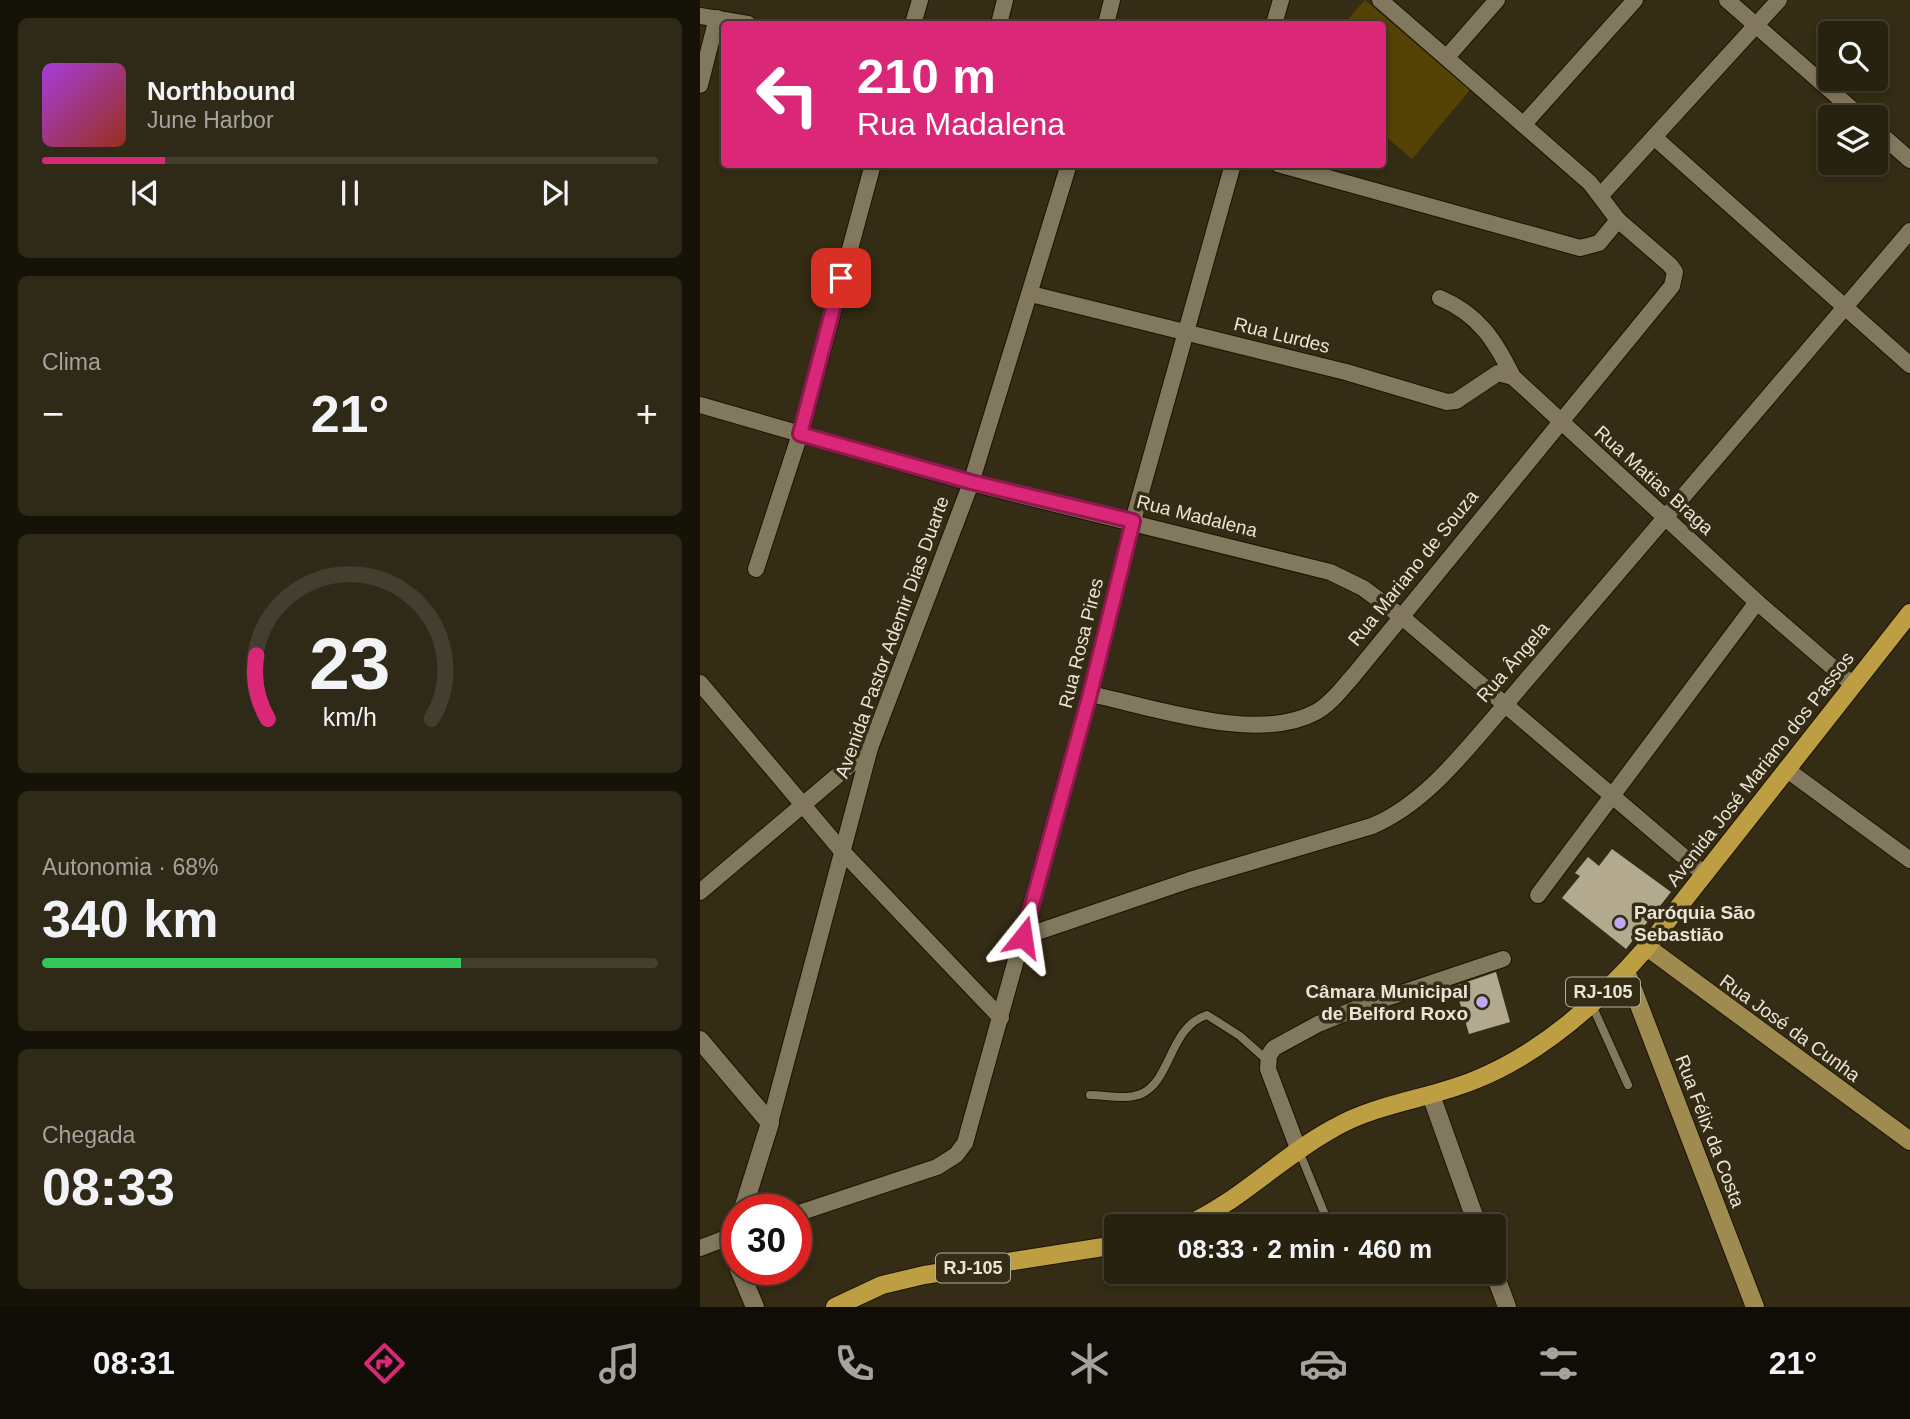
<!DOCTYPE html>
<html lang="pt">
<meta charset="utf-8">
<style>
:root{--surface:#27210f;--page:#2f2918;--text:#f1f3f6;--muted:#a4a39e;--line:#433e2f;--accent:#db2777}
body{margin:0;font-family:Arial,sans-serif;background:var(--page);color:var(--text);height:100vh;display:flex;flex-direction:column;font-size:26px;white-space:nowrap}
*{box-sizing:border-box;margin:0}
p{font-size:23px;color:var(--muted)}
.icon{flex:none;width:38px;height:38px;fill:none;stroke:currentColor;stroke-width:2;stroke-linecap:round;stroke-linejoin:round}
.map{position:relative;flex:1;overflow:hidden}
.panel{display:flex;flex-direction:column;gap:18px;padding:18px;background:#151208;width:700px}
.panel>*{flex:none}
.top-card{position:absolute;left:21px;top:21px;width:665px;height:147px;border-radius:7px;box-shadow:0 4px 10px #0003,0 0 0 2px var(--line);background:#db2777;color:#fff;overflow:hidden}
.tools{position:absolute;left:1118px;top:21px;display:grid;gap:14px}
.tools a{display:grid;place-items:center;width:70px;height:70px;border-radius:7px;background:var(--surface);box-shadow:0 4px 10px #0003,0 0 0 2px var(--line);font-size:35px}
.speed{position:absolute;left:21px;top:1194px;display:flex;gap:14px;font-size:35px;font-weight:700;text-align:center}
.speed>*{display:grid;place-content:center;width:91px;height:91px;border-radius:50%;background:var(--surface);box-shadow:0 4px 10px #0003,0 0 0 2px var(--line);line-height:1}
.speed .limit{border:10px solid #d22;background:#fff;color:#111}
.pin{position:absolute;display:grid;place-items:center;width:60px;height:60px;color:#fff;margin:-30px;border-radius:14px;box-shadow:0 4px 10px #0006}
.me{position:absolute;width:77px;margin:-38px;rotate:15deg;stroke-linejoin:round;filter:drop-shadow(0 0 5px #0008)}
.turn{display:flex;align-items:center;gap:24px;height:147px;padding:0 21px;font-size:32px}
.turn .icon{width:91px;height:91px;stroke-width:2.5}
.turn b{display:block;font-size:49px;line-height:60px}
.big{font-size:52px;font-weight:700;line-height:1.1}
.panel .card{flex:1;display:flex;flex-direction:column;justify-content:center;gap:10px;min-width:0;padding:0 24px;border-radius:10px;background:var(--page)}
.panel .dial{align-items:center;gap:0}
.dial svg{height:182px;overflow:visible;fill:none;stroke:var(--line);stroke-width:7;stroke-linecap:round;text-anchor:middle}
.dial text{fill:var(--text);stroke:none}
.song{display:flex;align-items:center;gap:21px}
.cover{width:84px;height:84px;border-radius:10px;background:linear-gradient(135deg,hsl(280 70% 55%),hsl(10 70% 35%))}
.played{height:7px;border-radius:4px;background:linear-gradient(90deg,var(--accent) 20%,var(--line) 20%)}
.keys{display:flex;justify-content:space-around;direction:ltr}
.heat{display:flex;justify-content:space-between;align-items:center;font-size:38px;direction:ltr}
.charge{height:10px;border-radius:5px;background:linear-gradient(90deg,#34c759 68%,var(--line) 0)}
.trip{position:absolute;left:404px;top:1214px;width:402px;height:70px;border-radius:7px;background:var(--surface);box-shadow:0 4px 10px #0003,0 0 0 2px var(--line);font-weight:700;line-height:70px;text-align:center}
.tab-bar{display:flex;height:112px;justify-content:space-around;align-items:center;background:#100d06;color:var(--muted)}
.tab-bar .icon{width:49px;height:49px}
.tab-bar .current{color:var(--accent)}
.tab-bar b{font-size:32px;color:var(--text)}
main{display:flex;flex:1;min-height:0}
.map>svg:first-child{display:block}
</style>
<main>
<section class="panel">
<div class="card">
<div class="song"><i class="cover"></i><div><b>Northbound</b><p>June Harbor</p></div></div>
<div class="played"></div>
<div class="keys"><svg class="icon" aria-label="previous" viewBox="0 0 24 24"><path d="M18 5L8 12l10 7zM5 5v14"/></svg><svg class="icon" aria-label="pause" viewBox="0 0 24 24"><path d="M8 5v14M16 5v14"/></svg><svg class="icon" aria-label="next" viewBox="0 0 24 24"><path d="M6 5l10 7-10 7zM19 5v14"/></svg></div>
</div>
<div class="card"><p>Clima</p>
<div class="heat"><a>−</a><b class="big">21°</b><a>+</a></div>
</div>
<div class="card dial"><svg viewBox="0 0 100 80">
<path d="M14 69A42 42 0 1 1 86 69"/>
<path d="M14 69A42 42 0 0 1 9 41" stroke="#db2777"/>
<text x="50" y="56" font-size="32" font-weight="700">23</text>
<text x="50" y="72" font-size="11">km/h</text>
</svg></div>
<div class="card"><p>Autonomia · 68%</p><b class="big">340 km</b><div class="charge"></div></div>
<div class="card"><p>Chegada</p><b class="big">08:33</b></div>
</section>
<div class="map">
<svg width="1210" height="1307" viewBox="0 0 1210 1307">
<rect width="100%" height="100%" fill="#342c14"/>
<polygon fill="#554205" points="665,0 770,90 712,159 683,134 682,24 644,24"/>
<g fill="#b3a98e">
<polygon points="912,849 971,892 926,949 862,898 880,876 875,873 888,857 899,866"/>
<polygon points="796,972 810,1022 769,1034 755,986"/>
</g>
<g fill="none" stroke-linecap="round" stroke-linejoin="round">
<g stroke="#1c1400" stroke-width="10">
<g id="service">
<polyline points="891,1003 928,1085"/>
<path d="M 390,1095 C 405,1095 427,1100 441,1094 C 472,1080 469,1027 507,1015 L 540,1036 L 568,1061"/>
<polyline points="599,1151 630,1227"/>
</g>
</g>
<g stroke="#1c1400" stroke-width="18">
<g id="minor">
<polyline points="1027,0 1161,117"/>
<polyline points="0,16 48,24"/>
<polyline points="213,24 220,0"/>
<polyline points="299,24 305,0"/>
<polyline points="406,24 412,0"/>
<polyline points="574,24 581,0"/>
<polyline points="747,57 797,0"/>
<polyline points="0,85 17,18"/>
<polyline points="824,124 935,0"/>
<polyline points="1176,130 1210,160"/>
<polyline points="954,137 1210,365"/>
<polyline points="578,164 880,248 899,243 918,220"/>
<polyline points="901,195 1079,0"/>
<polyline points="331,294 646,372 747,402 756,401 798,373 813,377"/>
<path d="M 740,298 C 778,314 795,340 813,377 L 1057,602 L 1153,685"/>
<polyline points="0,405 271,483 630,572 663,588 702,617 1004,874"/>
<polyline points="56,569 100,434 173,164"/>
<polyline points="0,683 141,850 301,1018"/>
<path d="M 390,694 C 453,707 558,744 616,712 C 631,704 643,687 654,675 L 972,286 L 975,272 L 970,265 L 918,220 L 890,183 L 680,0"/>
<polyline points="1086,769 1210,860"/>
<polyline points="0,892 170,748"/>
<polyline points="838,895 1057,602"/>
<path d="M 323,937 L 490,880 L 672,826 C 727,803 767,748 805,705 L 1210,231"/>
<polyline points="70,1123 170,748 271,483 369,164"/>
<polyline points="599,1151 568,1069 569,1055 574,1048 618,1024 663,1006 803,959"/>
<polyline points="96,1214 237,1167 256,1155 265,1143 390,694 433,521 533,164"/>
<polyline points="0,1248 37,1234"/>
</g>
</g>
<g stroke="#1c1400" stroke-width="20">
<g id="tertiary">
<polyline points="0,1040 70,1123 43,1209"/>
<polyline points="731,1095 778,1227"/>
<polyline points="37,1231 37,1263"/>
<polyline points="39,1269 55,1307"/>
<polyline points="794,1272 807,1307"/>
</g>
</g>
<g stroke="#1c1400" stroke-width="20">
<g id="secondary">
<polyline points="947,947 1210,1141"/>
<polyline points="926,971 1055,1307"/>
</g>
</g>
<g stroke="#1c1400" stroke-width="20">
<g id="primary">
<path d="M 482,1227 C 539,1203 580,1157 634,1128 C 678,1103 729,1099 775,1080 C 842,1053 900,1001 947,947 L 1210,613"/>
<polyline points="135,1307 182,1285 224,1275 416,1245"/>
</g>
</g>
<use href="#service" stroke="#82785e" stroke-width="8"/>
<use href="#minor" stroke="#82785e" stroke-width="16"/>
<use href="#tertiary" stroke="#82785e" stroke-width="18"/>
<use href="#secondary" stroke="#9f8b50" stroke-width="18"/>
<use href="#primary" stroke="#bd9e42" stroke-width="18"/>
</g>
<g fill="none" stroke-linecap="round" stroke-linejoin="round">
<g stroke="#8e194d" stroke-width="18">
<polyline id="route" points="141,278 100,434 271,482 433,521 390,694 323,937"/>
</g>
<use href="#route" stroke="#db2777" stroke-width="12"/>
</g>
<g fill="#c1a8f3" stroke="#342c14" stroke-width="2.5">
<circle cx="920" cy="923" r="7"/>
<circle cx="782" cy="1002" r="7"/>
</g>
<g text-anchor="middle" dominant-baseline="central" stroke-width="7" stroke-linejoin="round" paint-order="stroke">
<g fill="#342c14" stroke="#b3ad9c" stroke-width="2">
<rect x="866" y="977.5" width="74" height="29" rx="5"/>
<rect x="236" y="1253.5" width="74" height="29" rx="5"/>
</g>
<g font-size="18" font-weight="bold" fill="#e9e4d6">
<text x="903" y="992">RJ-105</text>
<text x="273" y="1268">RJ-105</text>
</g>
<g font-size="19" fill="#e9e4d6" stroke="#342c14">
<text transform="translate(582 335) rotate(14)">Rua Lurdes</text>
<text transform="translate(954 480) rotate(42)">Rua Matias Braga</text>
<text transform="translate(497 516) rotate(14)">Rua Madalena</text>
<text transform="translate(713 568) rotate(-51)">Rua Mariano de Souza</text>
<text transform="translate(192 637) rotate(-70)">Avenida Pastor Ademir Dias Duarte</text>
<text transform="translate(381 643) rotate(-76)">Rua Rosa Pires</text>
<text transform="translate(813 662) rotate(-49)">Rua Ângela</text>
<text transform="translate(1060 769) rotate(-52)">Avenida José Mariano dos Passos</text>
<text transform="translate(1090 1028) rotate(36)">Rua José da Cunha</text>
<text transform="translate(1010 1131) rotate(69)">Rua Félix da Costa</text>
</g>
<g font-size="19" font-weight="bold" fill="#e9e4d6" stroke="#342c14" text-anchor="start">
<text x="934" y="912">Paróquia São<tspan x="934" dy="22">Sebastião</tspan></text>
<text x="768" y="991" text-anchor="end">Câmara Municipal<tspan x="768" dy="22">de Belford Roxo</tspan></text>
</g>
</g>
</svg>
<div class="tools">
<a><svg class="icon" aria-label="search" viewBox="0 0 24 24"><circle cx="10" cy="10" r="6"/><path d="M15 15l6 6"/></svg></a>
<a><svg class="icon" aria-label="layers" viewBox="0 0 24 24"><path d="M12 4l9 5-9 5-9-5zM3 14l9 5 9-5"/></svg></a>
</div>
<div class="speed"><div class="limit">30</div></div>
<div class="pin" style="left:141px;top:278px;background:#d93025"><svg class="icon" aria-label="arrive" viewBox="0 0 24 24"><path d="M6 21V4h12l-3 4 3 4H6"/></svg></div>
<svg class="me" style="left:323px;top:937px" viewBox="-20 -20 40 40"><path d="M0-17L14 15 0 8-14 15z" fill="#db2777" stroke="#fff" stroke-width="4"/></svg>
<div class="trip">08:33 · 2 min · 460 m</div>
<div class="top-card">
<div class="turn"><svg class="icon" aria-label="left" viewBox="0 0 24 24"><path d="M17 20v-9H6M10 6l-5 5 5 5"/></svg><div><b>210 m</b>Rua Madalena</div></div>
</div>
</div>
</main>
<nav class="tab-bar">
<b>08:31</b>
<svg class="icon current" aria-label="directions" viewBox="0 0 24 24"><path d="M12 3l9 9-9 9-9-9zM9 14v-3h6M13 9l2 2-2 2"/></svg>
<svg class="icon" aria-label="music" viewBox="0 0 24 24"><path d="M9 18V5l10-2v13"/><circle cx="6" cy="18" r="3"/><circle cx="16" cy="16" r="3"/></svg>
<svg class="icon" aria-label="phone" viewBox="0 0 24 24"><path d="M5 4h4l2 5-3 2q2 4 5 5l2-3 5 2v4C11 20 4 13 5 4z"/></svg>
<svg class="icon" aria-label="climate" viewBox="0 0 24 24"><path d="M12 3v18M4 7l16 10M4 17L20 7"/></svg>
<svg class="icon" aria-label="car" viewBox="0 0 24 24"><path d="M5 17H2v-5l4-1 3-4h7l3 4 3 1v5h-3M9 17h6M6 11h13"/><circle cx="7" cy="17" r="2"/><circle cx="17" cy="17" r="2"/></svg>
<svg class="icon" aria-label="filters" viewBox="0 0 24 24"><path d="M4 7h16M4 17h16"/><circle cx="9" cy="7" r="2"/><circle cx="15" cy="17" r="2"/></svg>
<b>21°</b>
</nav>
